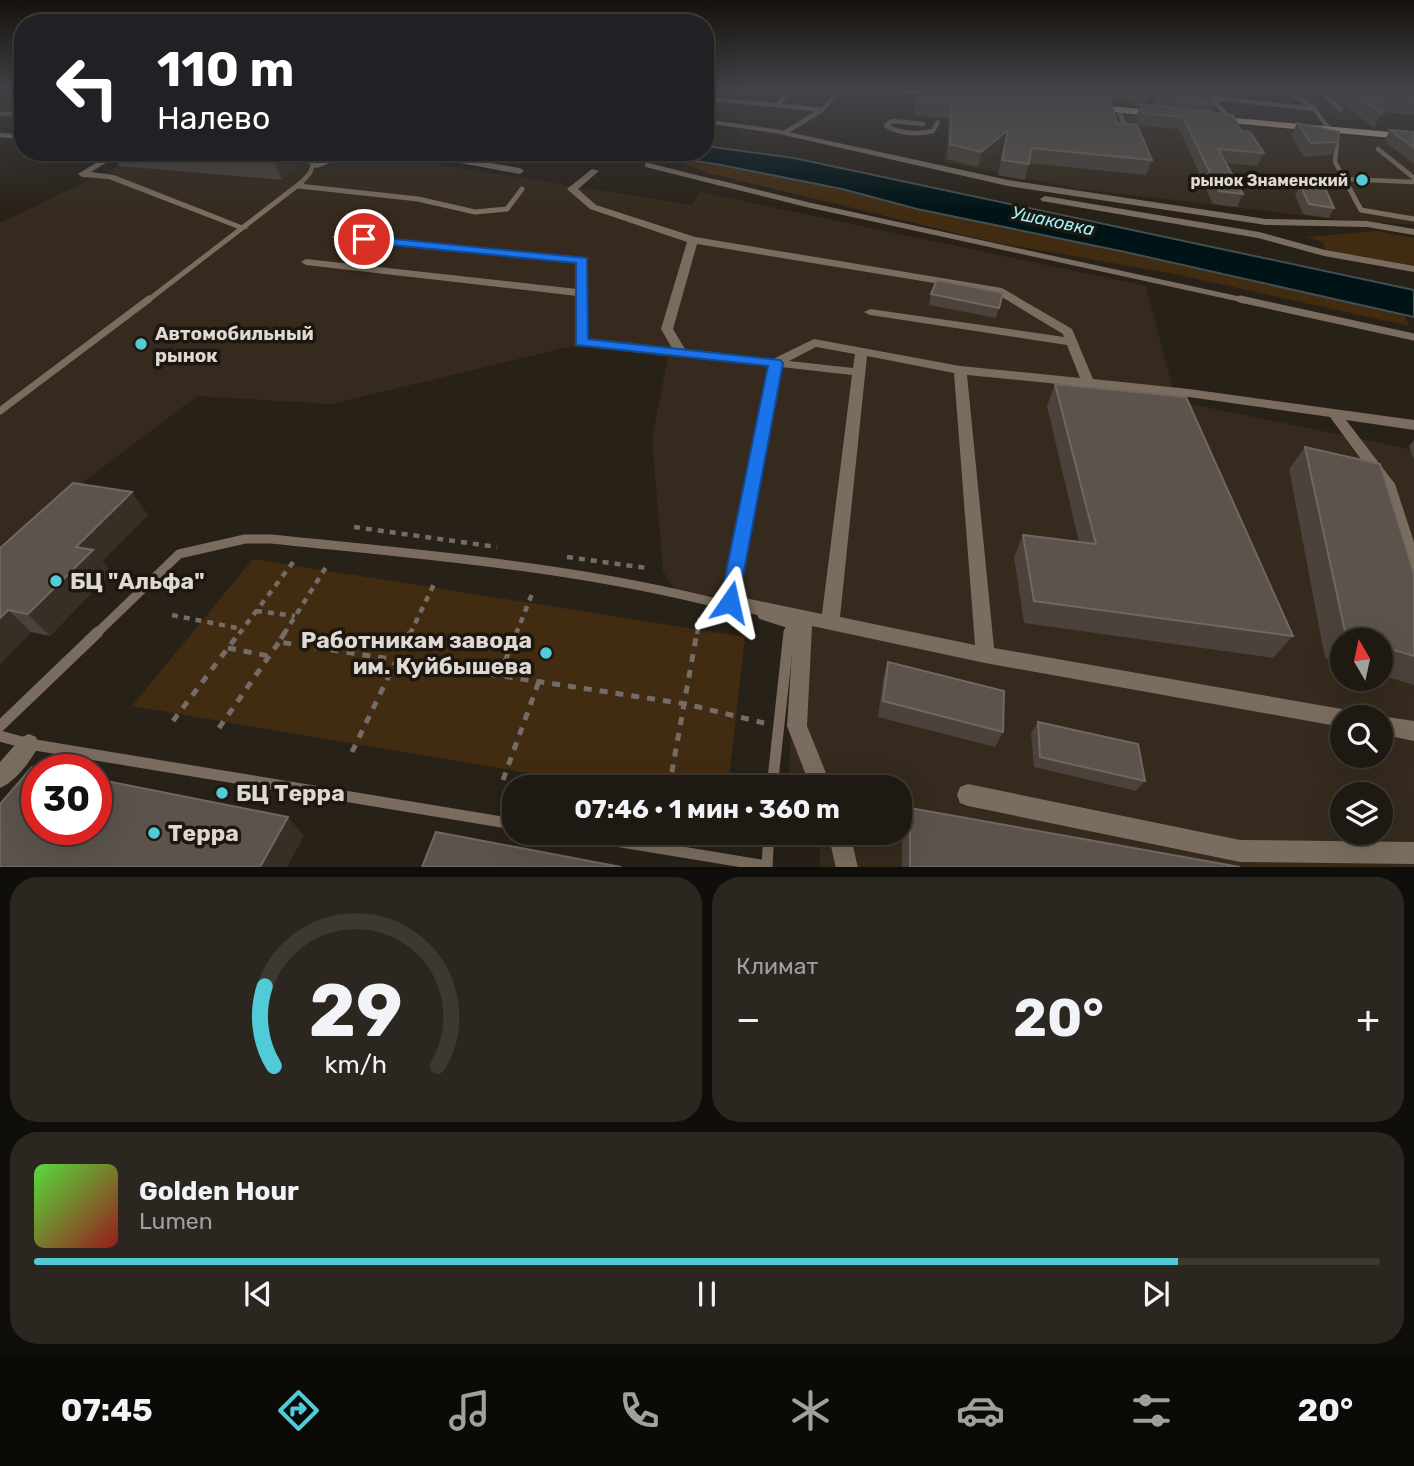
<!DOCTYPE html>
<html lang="ru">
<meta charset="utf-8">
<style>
:root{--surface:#1e1912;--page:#2b2620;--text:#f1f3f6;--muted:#a1a09f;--line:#3c3832;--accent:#52cbd8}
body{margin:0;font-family:Rubik,sans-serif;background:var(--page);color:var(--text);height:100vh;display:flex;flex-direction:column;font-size:26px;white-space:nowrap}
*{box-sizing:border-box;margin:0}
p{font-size:23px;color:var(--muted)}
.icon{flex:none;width:38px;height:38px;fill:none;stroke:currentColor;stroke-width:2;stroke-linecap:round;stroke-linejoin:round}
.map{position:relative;height:867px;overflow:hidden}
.panel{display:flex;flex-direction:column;gap:10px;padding:10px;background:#100e0a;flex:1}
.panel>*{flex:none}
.banner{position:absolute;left:14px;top:14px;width:700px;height:147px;border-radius:28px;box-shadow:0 7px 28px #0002,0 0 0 2px var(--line);background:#202124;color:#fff;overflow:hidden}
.needle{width:46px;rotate:351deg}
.buttons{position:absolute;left:1330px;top:628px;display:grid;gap:14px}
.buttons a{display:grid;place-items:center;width:63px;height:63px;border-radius:50%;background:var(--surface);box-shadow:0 7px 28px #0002,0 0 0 2px var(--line);font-size:35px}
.speed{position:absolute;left:21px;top:754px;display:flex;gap:14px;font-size:35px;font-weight:700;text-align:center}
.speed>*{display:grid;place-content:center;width:91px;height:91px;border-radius:50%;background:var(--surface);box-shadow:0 7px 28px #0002,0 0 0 2px var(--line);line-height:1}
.speed .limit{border:10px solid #d22;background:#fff;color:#111}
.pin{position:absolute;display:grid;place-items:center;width:60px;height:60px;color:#fff;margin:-30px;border:4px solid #fff;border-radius:50%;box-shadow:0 2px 7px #0007}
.me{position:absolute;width:77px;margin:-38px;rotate:11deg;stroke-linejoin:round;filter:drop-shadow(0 0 5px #0008)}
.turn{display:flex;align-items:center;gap:24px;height:147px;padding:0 28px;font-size:32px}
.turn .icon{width:91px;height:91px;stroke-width:2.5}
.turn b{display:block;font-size:49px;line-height:60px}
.big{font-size:52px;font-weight:700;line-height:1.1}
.panel .card{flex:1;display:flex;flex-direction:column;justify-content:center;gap:10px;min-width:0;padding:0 24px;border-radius:28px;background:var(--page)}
.panel .dial{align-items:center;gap:0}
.dial svg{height:182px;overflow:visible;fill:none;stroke:var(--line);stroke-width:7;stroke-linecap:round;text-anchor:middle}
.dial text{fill:var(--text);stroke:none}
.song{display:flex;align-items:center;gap:21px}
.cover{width:84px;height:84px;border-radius:10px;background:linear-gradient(135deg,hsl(110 70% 55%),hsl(0 70% 35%))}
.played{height:7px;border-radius:4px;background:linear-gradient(90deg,var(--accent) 85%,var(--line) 85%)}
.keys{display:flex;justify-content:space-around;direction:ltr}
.heat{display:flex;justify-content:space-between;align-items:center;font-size:38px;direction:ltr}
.panel .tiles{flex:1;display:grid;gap:10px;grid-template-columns:1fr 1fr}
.card:last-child{grid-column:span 2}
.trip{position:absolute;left:502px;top:775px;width:410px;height:70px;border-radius:28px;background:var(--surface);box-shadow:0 7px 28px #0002,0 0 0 2px var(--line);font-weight:700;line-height:70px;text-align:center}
.dock{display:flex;height:112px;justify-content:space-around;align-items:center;background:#0c0a07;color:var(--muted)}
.dock .icon{width:49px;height:49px}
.dock .active{color:var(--accent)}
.dock b{font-size:32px;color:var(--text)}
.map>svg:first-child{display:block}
</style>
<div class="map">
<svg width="1414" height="868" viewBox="0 0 1414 868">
<rect width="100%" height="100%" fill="#282118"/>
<g fill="#352a1d" fill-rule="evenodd">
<polygon points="1217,90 1353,90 1387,122 1332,119 1313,103 1221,95"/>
<polygon points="979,105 1114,114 1414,142 1414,225 1332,219 1080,189 943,162 947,146 949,117"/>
<path d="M 141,152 L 328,152 L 390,157 L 692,205 L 700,192 L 1146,286 L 1176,401 L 1414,450 L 1414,867 L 820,867 L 820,833 L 900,833 L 900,788 L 795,787 L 789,778 L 794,620 L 676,592 L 663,571 L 652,438 L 668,357 L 572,346 L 332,404 L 197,396 L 0,545 L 0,223 L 119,166 ZM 1342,640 L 1381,640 L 1381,679 L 1342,679 ZM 1342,718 L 1381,718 L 1381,756 L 1342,756 ZM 1342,794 L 1381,794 L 1381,833 L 1342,833 Z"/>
</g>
<g fill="#422c11">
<polygon points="673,159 716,164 842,189 917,209 1125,252 1405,315 1409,326 1170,273 993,242 708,173"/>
<polygon points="1375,231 1414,238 1414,270 1326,254 1323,242 1307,237"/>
<polygon points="253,559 745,637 728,787 611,787 132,706"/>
</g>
<polygon fill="#001417" stroke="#434f50" stroke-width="2" points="705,146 794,158 1414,290 1414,317 1125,252 917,209 842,189 716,164 634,152 705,152"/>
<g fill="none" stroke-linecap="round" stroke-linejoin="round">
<g stroke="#736d66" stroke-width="4.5" stroke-dasharray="6 6" stroke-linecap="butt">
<polyline points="354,527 497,547"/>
<polyline points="567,557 647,568"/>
<polyline points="256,611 295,616"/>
<polyline points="172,615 242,629"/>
<polyline points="239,634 294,561"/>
<polyline points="284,634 328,564"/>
<polyline points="410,634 436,580"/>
<polyline points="516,634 532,594"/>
<polyline points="697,634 700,618"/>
</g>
<g stroke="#736d66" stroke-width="5" stroke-dasharray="8 8" stroke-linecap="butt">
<polyline points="285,632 279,642 686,704 764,723"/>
<polyline points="228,648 269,656"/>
<polyline points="499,676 517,632"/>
<polyline points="173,721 240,632"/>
<polyline points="219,728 279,642"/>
<polyline points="352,752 410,632"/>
<polyline points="503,780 539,681"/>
<polyline points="669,788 697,632"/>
</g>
<g stroke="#7a6d5f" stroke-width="4.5">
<polyline points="1210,90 1216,103 1232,120"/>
<polyline points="1291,90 1293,95 1313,107 1329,129"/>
<polyline points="1318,90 1341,109"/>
<polyline points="705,98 822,110 835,96"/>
<polyline points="1214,98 1315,109"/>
<polyline points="777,105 790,91"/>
<polyline points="1119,110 1125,127"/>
<path d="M 923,124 L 892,121 L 886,126 C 901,134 916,135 933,131 L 938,122"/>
<polyline points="784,133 822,110"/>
<polyline points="0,135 23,137"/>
<polyline points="1337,144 1335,162 1347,184"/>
<polyline points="1378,149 1414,178"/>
<polyline points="290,158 314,162 310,173 300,184"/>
<polyline points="647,165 723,184"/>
<polyline points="1344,179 1414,182"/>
</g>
<g stroke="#7a6d5f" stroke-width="5">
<polyline points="716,182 809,205 1248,301"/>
<polyline points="1346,182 1361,210 1414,219"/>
<polyline points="299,186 418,199 475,212 507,209 522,189"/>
<polyline points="147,301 302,182"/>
</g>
<g stroke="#7a6d5f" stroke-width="7">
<polyline points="1240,299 1414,337"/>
<polyline points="0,411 149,299"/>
</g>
<g stroke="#7a6d5f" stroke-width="9">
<polyline points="762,615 790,624 789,634"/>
<path d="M 96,634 L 179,554 L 245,539 L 271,539 C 426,555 581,567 732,607"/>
</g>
<g stroke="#7a6d5f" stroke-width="11">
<polyline points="0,726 98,632"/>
<polyline points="0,736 29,744 514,824"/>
<polyline points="772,788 789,632"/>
<polyline points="567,833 767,866 769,833"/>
</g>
<g fill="#7a6d5f" fill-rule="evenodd">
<polygon points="23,111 23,115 0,116 0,112"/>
<polygon points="705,119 775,129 1008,180 1266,219 1367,221 1414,229 1414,235 1367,227 1266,225 1008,186 775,133 705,123"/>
<polygon points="114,152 124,152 91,172 114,175 249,228 241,230 109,179 82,177 78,174"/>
<polygon points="345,152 352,154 317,168 310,166"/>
<polygon points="402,152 423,152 520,168 524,171 520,174"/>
<path d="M 592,169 L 599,171 L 578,189 L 596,205 L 695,237 L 1002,288 L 1072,329 L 1093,379 L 1189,389 L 1414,420 L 1414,430 L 1346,420 L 1395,484 L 1414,542 L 1414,574 L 1408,572 L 1406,567 L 1380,485 L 1330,417 L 1189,397 L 967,375 L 994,648 L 1342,709 L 1349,711 L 1352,718 L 1342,718 L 1342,727 L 985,663 L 812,626 L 807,726 L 832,788 L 811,788 L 787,726 L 794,623 L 730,609 L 724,607 L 721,602 L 768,366 L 577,345 L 575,342 L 577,296 L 306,265 L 301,262 L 306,259 L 577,289 L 577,263 L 337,240 L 332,237 L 337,234 L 582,257 L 587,260 L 587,339 L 672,348 L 661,329 L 687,242 L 590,209 L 567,189 ZM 697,244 L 995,293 L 1063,334 L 1064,337 L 870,309 L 864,312 L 870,315 L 1067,345 L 1080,378 L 960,366 L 814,339 L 773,359 L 685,349 L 673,329 ZM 816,347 L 855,354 L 853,368 L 789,361 ZM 867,356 L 954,373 L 975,645 L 840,617 ZM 781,367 L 852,375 L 822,614 L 740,597 Z"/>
<polygon points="1045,196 1259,232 1325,250 1414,266 1414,272 1324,256 1258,238 1042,201 1040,199"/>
<polygon points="1381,716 1414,721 1414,741 1381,734 1381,718 1376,718"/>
<path d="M 29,734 L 36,737 L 39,744 C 33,759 15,782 0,788 L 0,762 L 22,737 Z"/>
<polygon points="968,784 1240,840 1414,842 1414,864 1240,862 968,806 960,803 957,795 960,787"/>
<polygon points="828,833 850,833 858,868 836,868"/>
</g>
<g fill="#d4ba9d" fill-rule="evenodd">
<polygon points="890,90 930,90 947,94 943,97"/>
<polygon points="1090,104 1160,111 1165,114 1160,117 1087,109 1087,105"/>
<polygon points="1212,116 1414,134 1414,140 1209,121 1209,117"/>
</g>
</g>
<g fill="#4b433b">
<polygon points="717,90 764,90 760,97 717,93"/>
<polygon points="921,90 1145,90 1148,98 1145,105 1154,106 1149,90 1209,90 1215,104 1211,113 1241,131 1264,153 1257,166 1226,163 1243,194 1237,207 1213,204 1179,129 1138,125 1136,116 1140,107 1134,106 1133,102 1110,101 1117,123 1152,160 1146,175 1029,163 1025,180 998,175 1004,145 978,167 947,159 949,119 914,115 916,101"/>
<polygon points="1296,90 1315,90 1314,92"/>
<polygon points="1326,90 1414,90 1414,115 1382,112 1374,128"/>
<polygon points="1297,123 1338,142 1331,155 1304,157 1291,136"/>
<polygon points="1390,130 1414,132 1414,164 1384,141"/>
<polygon points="112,152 296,152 300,165 282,180 119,166"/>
<polygon points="1300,185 1334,208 1329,218 1303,214 1295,195"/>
<polygon points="1003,293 996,318 929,305 931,294"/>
<polygon points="1055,384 1293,636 1273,658 1024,623 1014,557 1023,535 1079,542 1047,406"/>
<polygon points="1414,440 1414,460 1409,446"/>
<polygon points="1305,447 1414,573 1414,685 1381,675 1381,640 1342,640 1342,663 1325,658 1289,469"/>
<polygon points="148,515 102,561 111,572 50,636 31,632 0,664 0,548"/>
<polygon points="888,662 1003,732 995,747 878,717 883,679"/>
<polygon points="1038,722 1145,781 1136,791 1034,767 1031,733"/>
<polygon points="910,808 1240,867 902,867 902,827"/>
</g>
<g fill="#362f26">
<polygon points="1008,130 1004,145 978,167 981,152"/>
<polygon points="287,152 296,152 300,165 282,180 275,162"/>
<polygon points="132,492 148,515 102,561 111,572 50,636 28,614 76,547"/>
<polygon points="8,610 31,632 0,664 0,618"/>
<polygon points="288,817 304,836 287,867 260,867"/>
</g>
<g fill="#5b534c" stroke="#6f6861" stroke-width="2">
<polygon points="921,90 1010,90 1110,99 1117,123 1137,125 1152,160 1031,148 1029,164 1002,160 1008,130 981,152 950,144 952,105 916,101"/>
<polygon points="1056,90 1145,90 1148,98 1137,97 1136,93 1104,91 1105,94"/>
<polygon points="1155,90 1209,90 1215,104 1158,99"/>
<polygon points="1349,90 1414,90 1414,101 1383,99 1382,114"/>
<polygon points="1140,104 1233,115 1241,131 1250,132 1264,153 1218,149 1243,194 1219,191 1183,117 1143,113"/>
<polygon points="1297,123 1339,132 1338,142 1311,143"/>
<polygon points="1390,130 1414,132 1414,148"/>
<polygon points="158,152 287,152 275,162"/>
<polygon points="1300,185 1325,188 1334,208 1309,204"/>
<polygon points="937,280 1003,293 999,308 931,294"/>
<polygon points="1055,384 1186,397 1293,636 1034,601 1023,535 1096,544"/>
<polygon points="1305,447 1380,464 1414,573 1414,656 1381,646 1381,640 1360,640 1346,636"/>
<polygon points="73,483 132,492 76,547 93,550 28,614 8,610 0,618 0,548"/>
<polygon points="888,662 1004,691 1003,732 883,701"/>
<polygon points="1038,722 1138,744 1145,781 1040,757"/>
<polygon points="32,767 49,770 37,770 37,830 96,830 96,779 288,817 260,867 0,867 0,804"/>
<polygon points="910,808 1240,867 910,867"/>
<polygon points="436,832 621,867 422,867"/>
</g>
<linearGradient id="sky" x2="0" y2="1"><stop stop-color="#16120d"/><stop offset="0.42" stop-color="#424348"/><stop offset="1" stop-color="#424348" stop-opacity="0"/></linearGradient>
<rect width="1414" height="212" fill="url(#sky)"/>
<polygon fill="#1a73e8" stroke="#114b97" stroke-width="2" points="364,236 587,258 588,339 780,360 783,363 737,608 730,610 723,608 720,602 768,366 576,345 576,263 360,242 360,237"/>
<g fill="#52cbd8" stroke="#1e170f" stroke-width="2.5">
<circle cx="1362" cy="180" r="7"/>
<circle cx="141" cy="344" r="7"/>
<circle cx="56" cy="581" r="7"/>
<circle cx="546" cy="653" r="7"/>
<circle cx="222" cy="793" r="7"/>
<circle cx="154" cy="833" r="7"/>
</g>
<g text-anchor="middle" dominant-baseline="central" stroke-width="7" stroke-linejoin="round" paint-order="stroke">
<g font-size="16" font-weight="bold" fill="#ded9d4" stroke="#1e170f" text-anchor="end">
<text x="1348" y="180">рынок Знаменский</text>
</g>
<g font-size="18" font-style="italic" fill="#96f2fc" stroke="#1e170f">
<text transform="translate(1053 221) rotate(12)">Ушаковка</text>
</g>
<g font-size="19" font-weight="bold" fill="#ded9d4" stroke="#1e170f" text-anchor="start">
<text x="155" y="333">Автомобильный<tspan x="155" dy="22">рынок</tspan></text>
</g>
<g font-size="23" font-weight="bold" fill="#ded9d4" stroke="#1e170f" text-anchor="start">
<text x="70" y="581">БЦ "Альфа"</text>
<text x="532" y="640" text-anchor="end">Работникам завода<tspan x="532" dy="26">им. Куйбышева</tspan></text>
<text x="236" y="793">БЦ Терра</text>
<text x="168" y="833">Терра</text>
</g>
</g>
</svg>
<div class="buttons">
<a><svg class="needle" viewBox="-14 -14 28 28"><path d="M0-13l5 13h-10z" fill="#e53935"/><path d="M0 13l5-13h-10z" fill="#a1a09f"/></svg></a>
<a><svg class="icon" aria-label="search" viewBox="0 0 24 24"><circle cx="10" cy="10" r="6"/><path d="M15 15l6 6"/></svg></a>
<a><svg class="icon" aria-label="layers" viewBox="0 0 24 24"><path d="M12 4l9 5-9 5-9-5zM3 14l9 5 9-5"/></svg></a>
</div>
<div class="speed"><div class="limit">30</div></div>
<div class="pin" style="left:364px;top:239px;background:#d93025"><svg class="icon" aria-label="arrive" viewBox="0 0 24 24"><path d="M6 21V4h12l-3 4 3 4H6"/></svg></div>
<svg class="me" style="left:730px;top:602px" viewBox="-20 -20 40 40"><path d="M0-17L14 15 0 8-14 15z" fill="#1a73e8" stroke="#fff" stroke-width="4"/></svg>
<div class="trip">07:46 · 1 мин · 360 m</div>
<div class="banner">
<div class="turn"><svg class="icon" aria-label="left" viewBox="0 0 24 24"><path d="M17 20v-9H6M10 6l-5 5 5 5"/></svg><div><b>110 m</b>Налево</div></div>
</div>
</div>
<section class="panel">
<div class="tiles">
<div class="card dial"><svg viewBox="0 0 100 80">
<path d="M14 69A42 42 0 1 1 86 69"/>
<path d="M14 69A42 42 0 0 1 10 34" stroke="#52cbd8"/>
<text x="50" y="56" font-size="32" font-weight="700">29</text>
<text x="50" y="72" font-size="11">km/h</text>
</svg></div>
<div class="card"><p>Климат</p>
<div class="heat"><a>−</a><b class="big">20°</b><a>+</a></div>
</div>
<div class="card">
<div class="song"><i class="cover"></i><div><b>Golden Hour</b><p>Lumen</p></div></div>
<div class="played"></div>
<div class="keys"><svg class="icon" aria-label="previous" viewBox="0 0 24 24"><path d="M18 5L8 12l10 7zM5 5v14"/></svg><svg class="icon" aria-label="pause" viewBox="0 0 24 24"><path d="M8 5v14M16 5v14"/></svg><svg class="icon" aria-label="next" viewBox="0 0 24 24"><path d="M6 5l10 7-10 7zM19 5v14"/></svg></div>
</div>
</div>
</section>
<nav class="dock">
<b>07:45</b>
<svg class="icon active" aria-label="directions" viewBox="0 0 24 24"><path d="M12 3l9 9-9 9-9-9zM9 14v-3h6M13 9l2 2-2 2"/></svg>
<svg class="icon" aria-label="music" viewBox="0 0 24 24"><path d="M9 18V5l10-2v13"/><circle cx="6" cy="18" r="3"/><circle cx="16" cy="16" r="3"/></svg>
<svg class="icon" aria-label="phone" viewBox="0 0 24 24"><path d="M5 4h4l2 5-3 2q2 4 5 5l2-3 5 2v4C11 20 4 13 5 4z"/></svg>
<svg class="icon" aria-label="climate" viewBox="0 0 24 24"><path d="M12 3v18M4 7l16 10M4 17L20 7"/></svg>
<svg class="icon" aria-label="car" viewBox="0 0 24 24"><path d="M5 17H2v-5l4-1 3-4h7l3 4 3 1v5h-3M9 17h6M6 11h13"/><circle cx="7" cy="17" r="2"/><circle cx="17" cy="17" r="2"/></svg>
<svg class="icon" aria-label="filters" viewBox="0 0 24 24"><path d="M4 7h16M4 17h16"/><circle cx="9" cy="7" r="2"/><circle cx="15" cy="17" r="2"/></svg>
<b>20°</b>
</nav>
